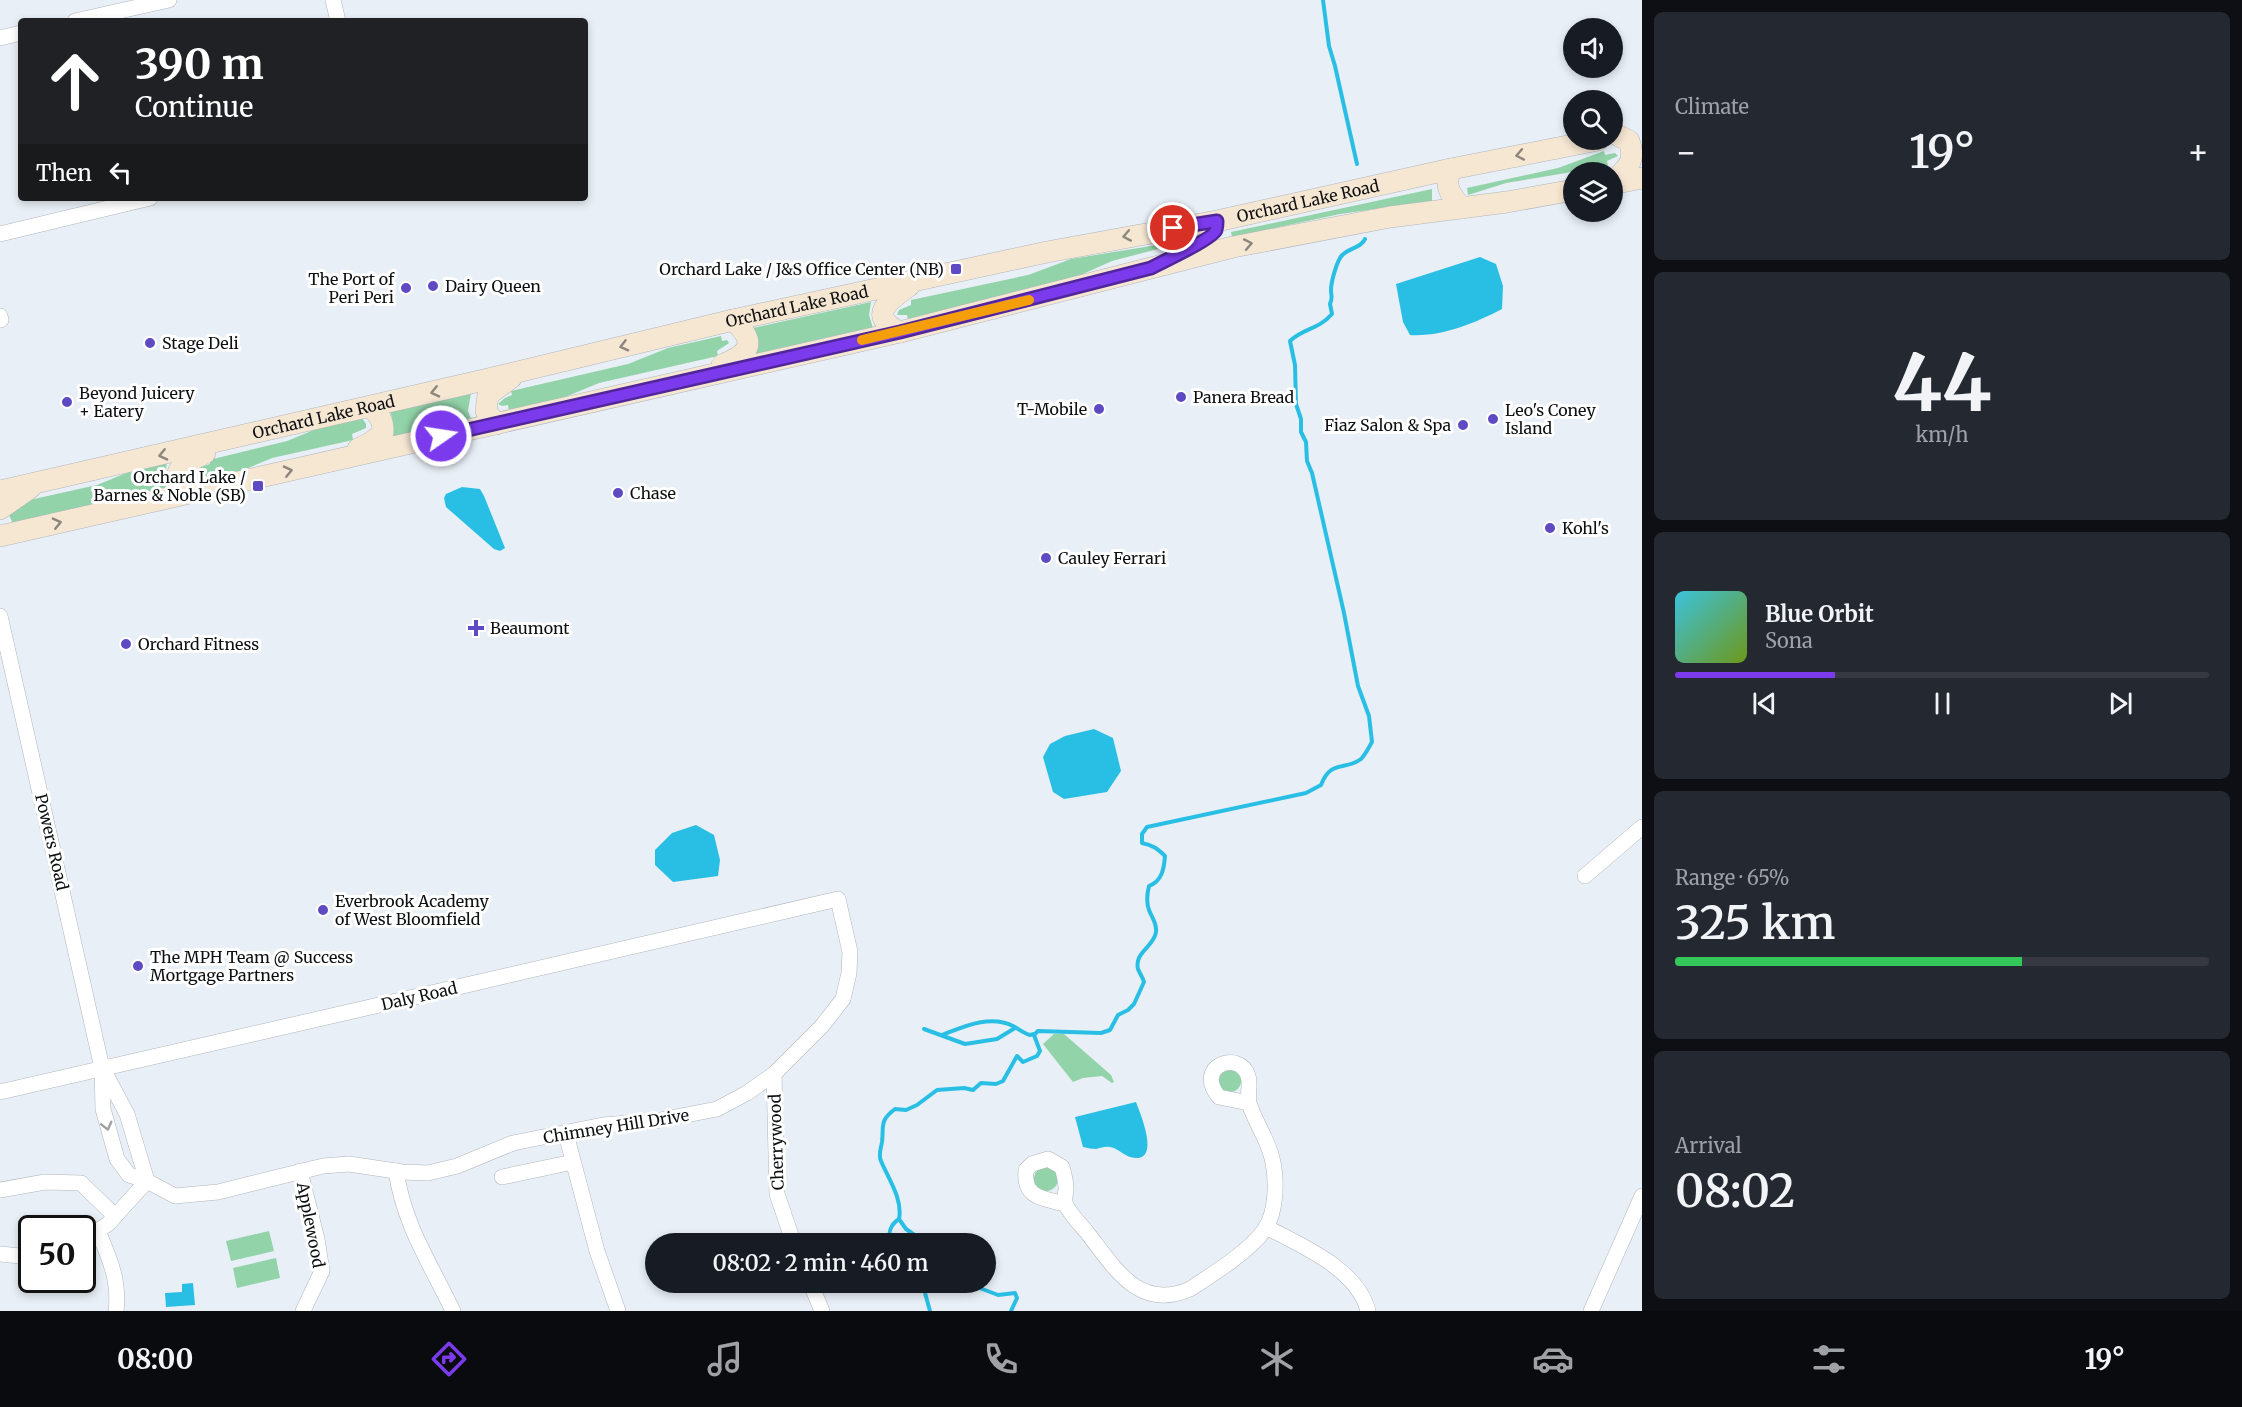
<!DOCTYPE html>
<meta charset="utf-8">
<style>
:root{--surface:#171b24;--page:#242831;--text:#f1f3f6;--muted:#9ea1a6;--line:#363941;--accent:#7c3aed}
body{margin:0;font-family:Merriweather,serif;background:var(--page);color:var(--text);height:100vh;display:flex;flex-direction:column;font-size:22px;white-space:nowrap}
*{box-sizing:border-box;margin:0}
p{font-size:20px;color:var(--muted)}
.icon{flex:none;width:33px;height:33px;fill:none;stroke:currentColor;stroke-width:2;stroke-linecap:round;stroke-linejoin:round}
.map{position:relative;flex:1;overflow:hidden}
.drawer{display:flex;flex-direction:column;gap:12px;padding:12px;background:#0d0f14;width:600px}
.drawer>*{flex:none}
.banner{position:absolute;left:18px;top:18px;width:570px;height:183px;border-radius:6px;box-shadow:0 3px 9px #0003;background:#202124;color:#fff;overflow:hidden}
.buttons{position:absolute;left:1563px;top:18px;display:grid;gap:12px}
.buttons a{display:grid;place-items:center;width:60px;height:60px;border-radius:50%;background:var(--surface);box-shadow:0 3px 9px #0003;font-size:30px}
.speed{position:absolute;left:18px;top:1215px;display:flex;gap:12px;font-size:30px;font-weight:700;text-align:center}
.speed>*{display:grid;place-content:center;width:78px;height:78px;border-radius:50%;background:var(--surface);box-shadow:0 3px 9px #0003;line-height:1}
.speed .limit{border:3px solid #111;border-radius:9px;background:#fff;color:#111}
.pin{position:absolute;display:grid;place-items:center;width:51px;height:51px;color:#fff;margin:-26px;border:3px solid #fff;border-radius:50%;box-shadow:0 2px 6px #0007}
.me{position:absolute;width:66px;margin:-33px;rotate:77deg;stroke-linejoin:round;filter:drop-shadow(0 0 4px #0008)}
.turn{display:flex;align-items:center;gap:21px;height:126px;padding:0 18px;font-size:27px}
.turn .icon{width:78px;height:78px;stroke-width:2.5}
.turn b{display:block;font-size:42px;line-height:51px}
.then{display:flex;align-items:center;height:57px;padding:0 18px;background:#0003;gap:12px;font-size:22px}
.big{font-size:45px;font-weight:600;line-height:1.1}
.drawer .widget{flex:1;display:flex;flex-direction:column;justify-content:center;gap:9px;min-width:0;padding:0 21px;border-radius:9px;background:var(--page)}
.drawer .dial{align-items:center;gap:0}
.dial b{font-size:78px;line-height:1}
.song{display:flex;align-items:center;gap:18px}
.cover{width:72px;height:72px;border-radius:9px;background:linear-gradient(135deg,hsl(190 70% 55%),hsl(80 70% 35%))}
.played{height:6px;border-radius:3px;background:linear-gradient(90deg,var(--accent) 30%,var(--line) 30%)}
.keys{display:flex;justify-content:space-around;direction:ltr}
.heat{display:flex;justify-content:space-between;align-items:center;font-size:33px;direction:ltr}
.charge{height:9px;border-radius:4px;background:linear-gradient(90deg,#34c759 65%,var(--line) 0)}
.trip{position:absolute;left:645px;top:1233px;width:351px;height:60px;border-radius:30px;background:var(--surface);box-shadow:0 3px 9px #0003;font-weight:600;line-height:60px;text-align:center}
.menu{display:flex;height:96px;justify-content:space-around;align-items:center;background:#090b0e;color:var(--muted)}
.menu .icon{width:42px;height:42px}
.menu .selected{color:var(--accent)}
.menu b{font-size:27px;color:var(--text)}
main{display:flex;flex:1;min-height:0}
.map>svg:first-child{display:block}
</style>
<main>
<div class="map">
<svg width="1642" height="1311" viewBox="0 0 1642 1311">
<rect width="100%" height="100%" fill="#e8eff6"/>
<g fill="#92d3a9">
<polygon points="1604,151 1605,155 1615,153 1618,156 1607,161 1608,166 1506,183 1468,195 1467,188 1558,168"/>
<polygon points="1432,189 1432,201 1340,214 1232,237 1231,232"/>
<polygon points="1200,238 1112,261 1074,278 908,320 907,315 897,315 899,310 911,305 911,300 1028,275 1071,259"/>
<polygon points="871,302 869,315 873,328 755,355 753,328"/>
<polygon points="721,336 722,341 727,340 729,343 717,351 718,356 599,383 558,400 509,411 508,405 502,406 498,404 505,398 512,395 511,391 628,364 668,348"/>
<polygon points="471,393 468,411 471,419 392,437 393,421 390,411"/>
<polygon points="362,418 366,424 366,428 352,434 353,440 272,458 234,474 206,480 205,475 194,474 201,467 210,464 209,460 287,441 326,425"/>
<polygon points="167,462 165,474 168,488 13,524 9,515 21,505 34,499 97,485 136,469"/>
<polygon points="1054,1034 1064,1034 1111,1075 1114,1082 1112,1083 1102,1076 1083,1078 1073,1082 1043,1044"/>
<circle cx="1230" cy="1081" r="11"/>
<circle cx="1046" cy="1179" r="12"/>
<polygon points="269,1231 274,1251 231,1261 226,1241"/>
<polygon points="276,1258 280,1278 237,1288 233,1268"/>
</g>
<g fill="#29bfe5">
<path d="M 1480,257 L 1496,264 L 1503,286 L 1502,309 C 1475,323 1442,337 1410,335 L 1403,322 L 1396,284 Z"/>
<polygon points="462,487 480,489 484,496 505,548 500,551 494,549 446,507 444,498 446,494"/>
<polygon points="1094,729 1113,738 1121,771 1107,792 1064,799 1053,792 1043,757 1050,744 1065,736"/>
<polygon points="696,825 714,835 720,860 718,876 673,882 655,865 655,850 672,833"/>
<path d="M 1136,1102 C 1140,1113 1160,1159 1136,1158 C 1125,1158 1119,1148 1110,1147 C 1105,1146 1101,1148 1096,1149 C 1092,1149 1088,1148 1083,1147 L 1075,1117 Z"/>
<polygon points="193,1283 195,1305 166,1307 165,1293 182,1292 182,1284"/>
</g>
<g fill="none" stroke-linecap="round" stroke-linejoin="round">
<g stroke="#29bfe5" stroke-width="4">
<polyline points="1323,0 1329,46 1335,66 1357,164"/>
<polyline points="924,1029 965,1044 997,1039 1015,1028"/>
<path d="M 942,1035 C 963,1027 990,1014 1013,1026 C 1019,1029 1023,1033 1030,1035 L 1034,1034"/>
<path d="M 892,1244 C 887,1234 890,1225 899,1219"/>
<path d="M 927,1244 L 906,1229 L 899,1219 C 903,1199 888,1178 881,1161 C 878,1155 881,1148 882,1142 C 884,1126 879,1121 895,1109 L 906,1110 L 917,1105 L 937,1090 L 964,1088 L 973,1090 L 981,1083 L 996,1084 L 1003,1081 L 1017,1056 L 1023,1062 L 1037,1056 L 1040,1051 L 1034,1035 L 1038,1031 L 1101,1033 L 1110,1030 L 1118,1015 L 1128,1010 L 1134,1004 L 1144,982 C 1143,978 1140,974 1138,969 C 1134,952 1154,947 1156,932 C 1157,923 1152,918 1149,910 C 1146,902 1147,894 1149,886 C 1162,881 1164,869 1165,856 C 1157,848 1152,845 1142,843 L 1142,834 L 1147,827 L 1306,793 L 1321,785 C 1331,759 1345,771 1361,759 C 1365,755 1369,747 1372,742 L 1369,716 L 1358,686 L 1344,613 L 1312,473 L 1307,461 L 1306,442 L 1301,432 L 1301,419 L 1296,404 L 1295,365 L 1290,341 C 1303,328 1318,330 1332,314 L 1330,304 C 1333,298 1331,296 1331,290 C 1331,282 1336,265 1340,258 C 1345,248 1361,249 1365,239"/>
<polyline points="922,1282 930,1311"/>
<polyline points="964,1282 998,1295 1015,1293 1017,1298 1011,1311"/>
</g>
<g stroke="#b0b6bd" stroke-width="16">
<g id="minor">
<polyline points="333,0 338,21"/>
<polyline points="75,21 169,0"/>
<polyline points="0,38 21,33"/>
<polyline points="0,234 150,198"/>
<polyline points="0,316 1,320"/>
<path d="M 0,616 L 102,1068 L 103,1109 L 117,1159 L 129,1175 L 147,1181 L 175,1196 L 218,1192 L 323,1166 L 349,1164 L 402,1172 L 428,1173 L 457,1166 L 513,1143 L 603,1125 L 655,1121 L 717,1109 L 747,1093 L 774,1074 L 822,1026 L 843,999 L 849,973 L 850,952 L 838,899 C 559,964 279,1028 0,1092"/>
<polyline points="1585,876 1642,827"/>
<polyline points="104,1071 127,1114 147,1181"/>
<polyline points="774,1074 777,1194 794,1244"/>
<polyline points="566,1134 597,1251 618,1311"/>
<polyline points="300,1171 317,1239 322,1271 303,1311"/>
<path d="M 396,1171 C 404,1225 430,1263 453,1311"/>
<polyline points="502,1177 573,1162"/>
<polyline points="0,1190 45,1182 81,1183 115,1216"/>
<path d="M 1065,1204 C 1042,1198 1023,1198 1026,1170 L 1032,1164 L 1048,1159 L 1062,1167 C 1064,1174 1066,1181 1066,1189 C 1066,1193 1064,1198 1065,1202 C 1066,1210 1084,1228 1089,1235 C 1116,1270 1140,1311 1190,1289 C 1213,1274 1250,1251 1265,1229 C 1277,1211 1277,1178 1272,1158 C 1267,1138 1255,1122 1249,1103 C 1247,1094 1251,1084 1248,1076 C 1240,1049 1193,1066 1219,1097 L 1249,1103"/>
<path d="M 1266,1227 C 1300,1245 1358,1269 1368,1311"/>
<path d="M 98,1231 C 109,1257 120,1281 116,1311"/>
<polyline points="82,1241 108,1224 147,1181"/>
<polyline points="0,1254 20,1256 32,1254"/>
<polyline points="810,1282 822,1311"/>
<polyline points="1591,1311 1642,1196"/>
</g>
</g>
<g stroke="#b0b6bd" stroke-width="22">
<g id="secondary">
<path d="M 1451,169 C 1443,186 1451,196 1462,208"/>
<path d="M 1612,183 C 1626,168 1637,163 1629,141 L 1619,136"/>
<polyline points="1612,184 1642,178"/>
<path d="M 900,332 C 866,316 889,300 909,286"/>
<path d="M 722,365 C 750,353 758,343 733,320"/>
<polyline points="496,424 486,411 488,395 511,378"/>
<path d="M 358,449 L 372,442 L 383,433 C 384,421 379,415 371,407"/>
<path id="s1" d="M 0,491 L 484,380 L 733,320 L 1047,252 L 1217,221 L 1451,169 L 1598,140"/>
<path d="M 189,493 C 164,472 185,463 205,453"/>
<polyline points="0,509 30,488"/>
<polyline points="0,536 900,332 1233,247 1390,217 1507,202 1574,190"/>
</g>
</g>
<use href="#minor" stroke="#fff" stroke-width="15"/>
<use href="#secondary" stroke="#f6e7d3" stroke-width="21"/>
</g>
<defs><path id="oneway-chevron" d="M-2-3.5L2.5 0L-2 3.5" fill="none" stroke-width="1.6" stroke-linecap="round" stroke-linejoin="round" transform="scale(1.5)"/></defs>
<g stroke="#8d867c">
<use href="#oneway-chevron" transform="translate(1520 155) rotate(169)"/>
<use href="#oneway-chevron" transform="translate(1127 236) rotate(169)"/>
<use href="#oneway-chevron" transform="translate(1248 244) rotate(-11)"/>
<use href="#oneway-chevron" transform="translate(624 346) rotate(166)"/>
<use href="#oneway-chevron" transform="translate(435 392) rotate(167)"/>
<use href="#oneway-chevron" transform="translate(163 455) rotate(167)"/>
<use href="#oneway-chevron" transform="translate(288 471) rotate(-13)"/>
<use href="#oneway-chevron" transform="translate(57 523) rotate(-13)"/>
</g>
<use stroke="#9e9fa0" href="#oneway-chevron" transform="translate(107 1126) rotate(76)"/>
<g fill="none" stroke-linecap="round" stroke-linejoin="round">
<g stroke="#51269a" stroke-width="15">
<path id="route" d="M 441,436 L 900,332 L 1151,268 C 1162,262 1214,238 1216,230 C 1217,227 1217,224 1217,221 L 1173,228"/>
</g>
<use href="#route" stroke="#7c3aed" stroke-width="10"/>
<polyline stroke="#f59e0b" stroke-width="10" points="862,340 1029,300"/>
</g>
<g fill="#5e4ac3" stroke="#fff" stroke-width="2">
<rect x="950" y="263" width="12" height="12" rx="3"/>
<circle cx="433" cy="286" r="6"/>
<circle cx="406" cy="288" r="6"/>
<circle cx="150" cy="343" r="6"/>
<circle cx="1181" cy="397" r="6"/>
<circle cx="67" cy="402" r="6"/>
<circle cx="1099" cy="409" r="6"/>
<circle cx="1493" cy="419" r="6"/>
<circle cx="1463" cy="425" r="6"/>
<rect x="252" y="480" width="12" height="12" rx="3"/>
<circle cx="618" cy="493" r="6"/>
<circle cx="1550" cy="528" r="6"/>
<circle cx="1046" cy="558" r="6"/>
<path d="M473 619h6v6h6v6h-6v6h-6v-6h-6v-6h6z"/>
<circle cx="126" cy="644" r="6"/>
<circle cx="323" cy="910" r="6"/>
<circle cx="138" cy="966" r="6"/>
</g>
<g text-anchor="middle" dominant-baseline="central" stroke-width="6" stroke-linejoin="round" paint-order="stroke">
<g font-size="16" fill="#0d0f11" stroke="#fff">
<text stroke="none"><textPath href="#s1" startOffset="1340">Orchard Lake Road</textPath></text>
<text stroke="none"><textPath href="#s1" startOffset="818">Orchard Lake Road</textPath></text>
<text stroke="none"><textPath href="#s1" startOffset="332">Orchard Lake Road</textPath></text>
<text transform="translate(52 842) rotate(77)">Powers Road</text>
<text transform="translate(419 996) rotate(-13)">Daly Road</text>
<text transform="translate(616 1126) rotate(-9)">Chimney Hill Drive</text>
<text transform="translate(776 1142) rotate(-92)">Cherrywood</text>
<text transform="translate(311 1225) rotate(79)">Applewood</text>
</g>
<g font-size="16" fill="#0d0f11" stroke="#fff" text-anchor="start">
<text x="944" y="269" text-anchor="end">Orchard Lake / J&amp;S Office Center (NB)</text>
<text x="394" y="279" text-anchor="end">The Port of<tspan x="394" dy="18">Peri Peri</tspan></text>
<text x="445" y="286">Dairy Queen</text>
<text x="162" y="343">Stage Deli</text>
<text x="79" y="393">Beyond Juicery<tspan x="79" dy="18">+ Eatery</tspan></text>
<text x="1193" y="397">Panera Bread</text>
<text x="1087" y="409" text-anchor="end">T-Mobile</text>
<text x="1505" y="410">Leo's Coney<tspan x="1505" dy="18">Island</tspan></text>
<text x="1451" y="425" text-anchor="end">Fiaz Salon &amp; Spa</text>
<text x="246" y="477" text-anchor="end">Orchard Lake /<tspan x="246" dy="18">Barnes &amp; Noble (SB)</tspan></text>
<text x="630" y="493">Chase</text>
<text x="1562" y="528">Kohl's</text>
<text x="1058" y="558">Cauley Ferrari</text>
<text x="490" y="628">Beaumont</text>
<text x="138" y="644">Orchard Fitness</text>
<text x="335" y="901">Everbrook Academy<tspan x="335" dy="18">of West Bloomfield</tspan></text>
<text x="150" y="957">The MPH Team @ Success<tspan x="150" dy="18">Mortgage Partners</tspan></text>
</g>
</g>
</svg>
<div class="buttons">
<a><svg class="icon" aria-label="sound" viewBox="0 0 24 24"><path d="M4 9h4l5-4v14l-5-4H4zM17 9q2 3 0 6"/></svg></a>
<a><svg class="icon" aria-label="search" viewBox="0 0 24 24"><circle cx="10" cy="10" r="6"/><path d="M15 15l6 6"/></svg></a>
<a><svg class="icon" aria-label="layers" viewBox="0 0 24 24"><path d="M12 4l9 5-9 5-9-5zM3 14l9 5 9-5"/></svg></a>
</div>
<div class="speed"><div class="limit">50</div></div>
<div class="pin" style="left:1173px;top:228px;background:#d93025"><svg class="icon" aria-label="arrive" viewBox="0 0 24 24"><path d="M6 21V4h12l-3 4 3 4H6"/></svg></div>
<svg class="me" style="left:441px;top:436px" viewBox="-20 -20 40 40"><circle r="17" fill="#7c3aed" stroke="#fff" stroke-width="3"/><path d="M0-11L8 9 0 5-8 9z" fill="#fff"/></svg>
<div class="trip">08:02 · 2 min · 460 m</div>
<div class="banner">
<div class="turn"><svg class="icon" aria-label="ahead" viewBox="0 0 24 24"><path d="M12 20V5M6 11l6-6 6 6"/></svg><div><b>390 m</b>Continue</div></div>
<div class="then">Then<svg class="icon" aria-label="left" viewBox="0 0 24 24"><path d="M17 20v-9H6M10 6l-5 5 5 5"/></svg></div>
</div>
</div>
<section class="drawer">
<div class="widget"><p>Climate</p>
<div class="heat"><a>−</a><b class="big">19°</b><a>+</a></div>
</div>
<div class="widget dial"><b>44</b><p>km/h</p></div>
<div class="widget">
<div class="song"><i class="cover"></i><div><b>Blue Orbit</b><p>Sona</p></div></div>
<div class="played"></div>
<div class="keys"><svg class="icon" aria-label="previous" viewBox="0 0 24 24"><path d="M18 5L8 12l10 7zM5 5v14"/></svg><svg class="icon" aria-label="pause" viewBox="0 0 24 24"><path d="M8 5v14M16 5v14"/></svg><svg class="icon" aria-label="next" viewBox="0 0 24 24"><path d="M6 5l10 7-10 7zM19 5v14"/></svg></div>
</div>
<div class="widget"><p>Range · 65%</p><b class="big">325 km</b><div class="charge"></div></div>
<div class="widget"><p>Arrival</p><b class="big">08:02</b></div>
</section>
</main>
<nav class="menu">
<b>08:00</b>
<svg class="icon selected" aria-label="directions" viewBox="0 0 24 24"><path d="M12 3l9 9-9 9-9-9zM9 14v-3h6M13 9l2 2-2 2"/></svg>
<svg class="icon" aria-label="music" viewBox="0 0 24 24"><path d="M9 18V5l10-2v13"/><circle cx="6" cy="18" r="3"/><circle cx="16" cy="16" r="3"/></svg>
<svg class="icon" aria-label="phone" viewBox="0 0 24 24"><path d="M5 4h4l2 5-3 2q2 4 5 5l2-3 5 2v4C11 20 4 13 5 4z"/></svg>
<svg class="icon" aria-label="climate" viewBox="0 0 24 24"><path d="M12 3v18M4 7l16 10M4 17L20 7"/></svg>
<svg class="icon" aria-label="car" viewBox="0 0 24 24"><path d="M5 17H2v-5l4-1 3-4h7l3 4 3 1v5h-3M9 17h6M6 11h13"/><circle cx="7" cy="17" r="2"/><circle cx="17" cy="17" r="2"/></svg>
<svg class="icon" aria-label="filters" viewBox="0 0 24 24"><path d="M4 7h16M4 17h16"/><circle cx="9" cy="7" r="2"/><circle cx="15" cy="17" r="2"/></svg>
<b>19°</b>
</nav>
